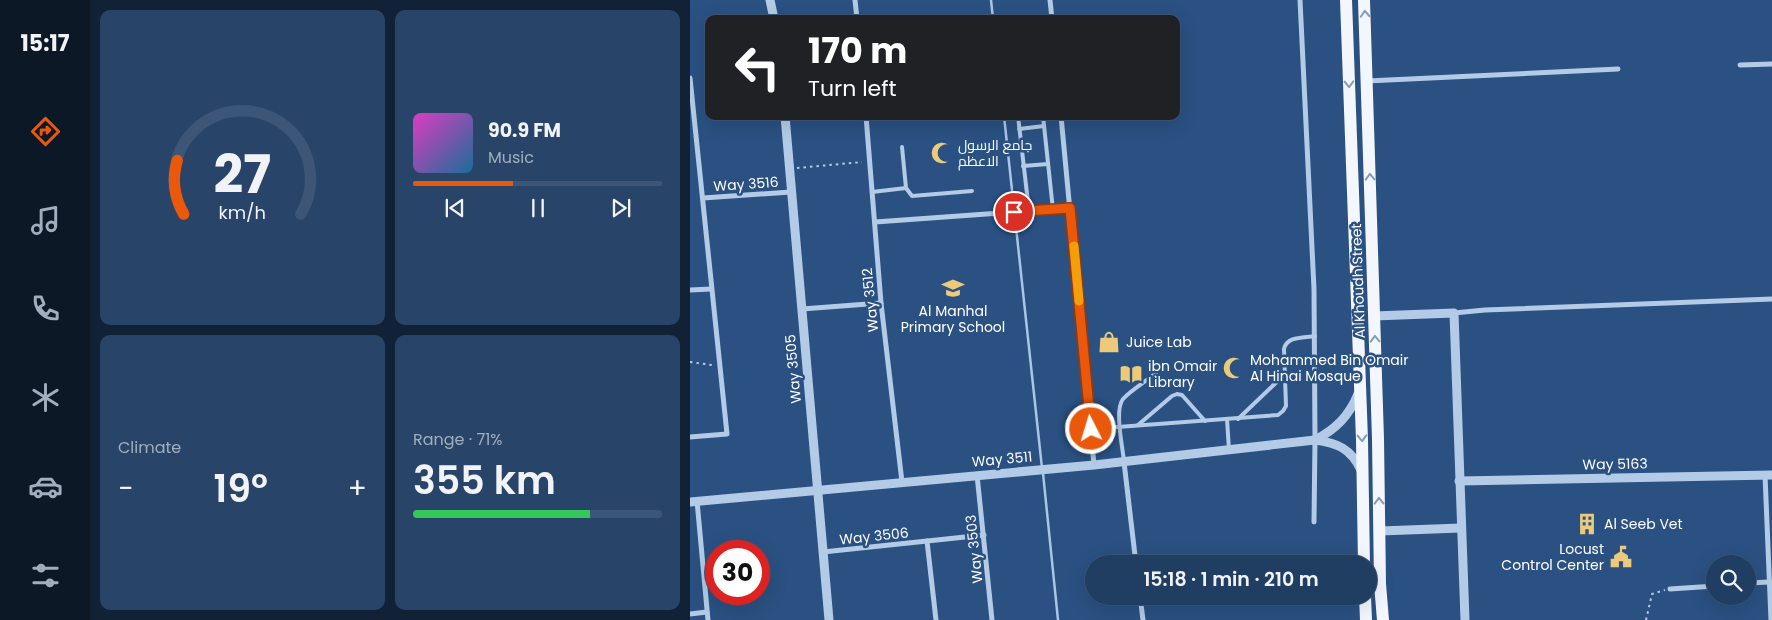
<!DOCTYPE html>
<meta charset="utf-8">
<style>
:root{--surface:#203d62;--page:#284468;--text:#f1f3f6;--muted:#a2aebe;--line:#3d5677;--accent:#ea580c}
body{margin:0;font-family:Poppins,Cairo,sans-serif;background:var(--page);color:var(--text);height:100vh;display:flex;flex-direction:column;font-size:19px;white-space:nowrap}
*{box-sizing:border-box;margin:0}
p{font-size:16px;color:var(--muted)}
.icon{flex:none;width:28px;height:28px;fill:none;stroke:currentColor;stroke-width:2;stroke-linecap:round;stroke-linejoin:round}
.map{position:relative;flex:1;overflow:hidden}
.details{display:flex;flex-direction:column;gap:10px;padding:10px;background:#122236;width:600px}
.details>*{flex:none}
.banner{position:absolute;left:15px;top:15px;width:475px;height:105px;border-radius:10px;box-shadow:0 5px 20px #0002,0 0 0 1px var(--line);background:#202124;color:#fff;overflow:hidden}
.tools{position:absolute;left:1016px;top:555px;display:grid;gap:10px}
.tools a{display:grid;place-items:center;width:50px;height:50px;border-radius:50%;background:var(--surface);box-shadow:0 5px 20px #0002,0 0 0 1px var(--line);font-size:25px}
.speed{position:absolute;left:15px;top:540px;display:flex;gap:10px;font-size:25px;font-weight:700;text-align:center}
.speed>*{display:grid;place-content:center;width:65px;height:65px;border-radius:50%;background:var(--surface);box-shadow:0 5px 20px #0002,0 0 0 1px var(--line);line-height:1}
.speed .limit{border:8px solid #d22;background:#fff;color:#111}
.pin{position:absolute;display:grid;place-items:center;width:42px;height:42px;color:#fff;margin:-21px;border:2px solid #fff;border-radius:50%;box-shadow:0 1px 5px #0007}
.me{position:absolute;width:55px;margin:-28px;rotate:355deg;stroke-linejoin:round;filter:drop-shadow(0 0 4px #0008)}
.turn{display:flex;align-items:center;gap:18px;height:105px;padding:0 20px;font-size:22px}
.turn .icon{width:65px;height:65px;stroke-width:2.5}
.turn b{display:block;font-size:35px;line-height:42px}
.big{font-size:38px;font-weight:600;line-height:1.1}
.details .widget{flex:1;display:flex;flex-direction:column;justify-content:center;gap:8px;min-width:0;padding:0 18px;border-radius:10px;background:var(--page)}
.details .dial{align-items:center;gap:0}
.dial svg{height:130px;overflow:visible;fill:none;stroke:var(--line);stroke-width:7;stroke-linecap:round;text-anchor:middle}
.dial text{fill:var(--text);stroke:none}
.song{display:flex;align-items:center;gap:15px}
.cover{width:60px;height:60px;border-radius:8px;background:linear-gradient(135deg,hsl(310 70% 55%),hsl(200 70% 35%))}
.played{height:5px;border-radius:2px;background:linear-gradient(90deg,var(--accent) 40%,var(--line) 40%)}
.keys{display:flex;justify-content:space-around;direction:ltr}
.heat{display:flex;justify-content:space-between;align-items:center;font-size:28px;direction:ltr}
.charge{height:8px;border-radius:4px;background:linear-gradient(90deg,#34c759 71%,var(--line) 0)}
.details .tiles{flex:1;display:grid;gap:10px;grid-template-columns:repeat(2,1fr)}
.trip{position:absolute;left:395px;top:555px;width:292px;height:50px;border-radius:25px;background:var(--surface);box-shadow:0 5px 20px #0002,0 0 0 1px var(--line);font-weight:600;line-height:50px;text-align:center}
main{display:flex;flex:1;min-height:0}
.dock{display:flex;flex-direction:column;width:90px;justify-content:space-around;align-items:center;background:#0d1827;color:var(--muted)}
.dock .icon{width:35px;height:35px}
.dock .current{color:var(--accent)}
.dock b{font-size:22px;color:var(--text)}
.map>svg:first-child{display:block}
</style>
<main>
<nav class="dock">
<b>15:17</b>
<svg class="icon current" aria-label="directions" viewBox="0 0 24 24"><path d="M12 3l9 9-9 9-9-9zM9 14v-3h6M13 9l2 2-2 2"/></svg>
<svg class="icon" aria-label="music" viewBox="0 0 24 24"><path d="M9 18V5l10-2v13"/><circle cx="6" cy="18" r="3"/><circle cx="16" cy="16" r="3"/></svg>
<svg class="icon" aria-label="phone" viewBox="0 0 24 24"><path d="M5 4h4l2 5-3 2q2 4 5 5l2-3 5 2v4C11 20 4 13 5 4z"/></svg>
<svg class="icon" aria-label="climate" viewBox="0 0 24 24"><path d="M12 3v18M4 7l16 10M4 17L20 7"/></svg>
<svg class="icon" aria-label="car" viewBox="0 0 24 24"><path d="M5 17H2v-5l4-1 3-4h7l3 4 3 1v5h-3M9 17h6M6 11h13"/><circle cx="7" cy="17" r="2"/><circle cx="17" cy="17" r="2"/></svg>
<svg class="icon" aria-label="filters" viewBox="0 0 24 24"><path d="M4 7h16M4 17h16"/><circle cx="9" cy="7" r="2"/><circle cx="15" cy="17" r="2"/></svg>
</nav>
<section class="details">
<div class="tiles">
<div class="widget dial"><svg viewBox="0 0 100 80">
<path d="M14 69A42 42 0 1 1 86 69"/>
<path d="M14 69A42 42 0 0 1 10 36" stroke="#ea580c"/>
<text x="50" y="56" font-size="32" font-weight="700">27</text>
<text x="50" y="72" font-size="11">km/h</text>
</svg></div>
<div class="widget">
<div class="song"><i class="cover"></i><div><b>90.9 FM</b><p>Music</p></div></div>
<div class="played"></div>
<div class="keys"><svg class="icon" aria-label="previous" viewBox="0 0 24 24"><path d="M18 5L8 12l10 7zM5 5v14"/></svg><svg class="icon" aria-label="pause" viewBox="0 0 24 24"><path d="M8 5v14M16 5v14"/></svg><svg class="icon" aria-label="next" viewBox="0 0 24 24"><path d="M6 5l10 7-10 7zM19 5v14"/></svg></div>
</div>
<div class="widget"><p>Climate</p>
<div class="heat"><a>−</a><b class="big">19°</b><a>+</a></div>
</div>
<div class="widget"><p>Range · 71%</p><b class="big">355 km</b><div class="charge"></div></div>
</div>
</section>
<div class="map">
<svg width="1082" height="620" viewBox="0 0 1082 620">
<rect width="100%" height="100%" fill="#2a5182"/>
<g fill="none" stroke-linecap="round" stroke-linejoin="round">
<g stroke="#a8c6e6" stroke-width="2.5">
<polyline points="301,0 303,19"/>
<polyline points="314,116 352,468"/>
<polyline points="353,473 368,620"/>
</g>
<g stroke="#b3cbe6" stroke-width="2" stroke-dasharray="2.5 4" stroke-linecap="butt">
<polyline points="107,168 172,162"/>
<polyline points="0,362 22,365"/>
<polyline points="956,620 962,594 975,590"/>
</g>
<g stroke="#b3cbe6" stroke-width="4">
<polyline points="328,116 339,211"/>
<polyline points="353,116 363,210"/>
<polyline points="329,129 354,126"/>
<polyline points="333,166 358,164"/>
<polyline points="216,188 222,196 282,191"/>
<polyline points="182,192 216,188 212,147"/>
<polyline points="537,419 539,450"/>
<polyline points="548,419 595,374"/>
<polyline points="448,425 482,396 487,394 492,395 515,421"/>
<path d="M 401,429 L 588,415 L 593,411 L 596,406 L 594,349 C 597,336 613,338 625,336"/>
<path d="M 434,462 C 433,448 424,410 433,399 C 442,389 457,381 467,372"/>
</g>
<g stroke="#b3cbe6" stroke-width="5">
<polyline points="165,0 167,19"/>
<polyline points="360,0 362,19"/>
<polyline points="610,0 624,289 625,440 624,522"/>
<polyline points="1050,65 1082,64"/>
<polyline points="0,78 37,434 0,437"/>
<polyline points="677,81 928,69"/>
<polyline points="176,116 191,303 212,482"/>
<polyline points="371,116 404,465"/>
<polyline points="13,198 101,192"/>
<polyline points="185,222 380,208"/>
<polyline points="0,290 21,289"/>
<polyline points="112,309 191,303"/>
<polyline points="764,313 795,310 1082,299"/>
<polyline points="434,462 446,564"/>
<polyline points="287,475 302,620"/>
<polyline points="1075,475 1081,620"/>
<polyline points="7,501 18,620"/>
<polyline points="237,541 246,620"/>
<polyline points="133,552 294,535"/>
<polyline points="1058,583 1080,582"/>
<polyline points="980,589 1025,586"/>
<polyline points="450,596 453,620"/>
<polyline points="0,614 17,612"/>
</g>
<g stroke="#b3cbe6" stroke-width="9">
<polyline points="80,0 84,19"/>
<polyline points="95,116 139,620"/>
<polyline points="684,316 764,313 775,620"/>
<path d="M 625,440 C 646,429 659,416 668,394"/>
<polyline points="769,481 1082,475"/>
<path d="M 0,502 L 404,465 L 625,440 C 648,443 661,449 671,470"/>
<polyline points="690,531 771,528"/>
</g>
<g stroke="#f3f7fd" stroke-width="12">
<polyline points="656,0 672,440 674,564"/>
<polyline points="674,0 688,439 690,584 693,620"/>
<polyline points="675,596 676,620"/>
</g>
</g>
<defs><path id="oneway-chevron" d="M-2-3.5L2.5 0L-2 3.5" fill="none" stroke-width="1.6" stroke-linecap="round" stroke-linejoin="round" transform="scale(1.25)"/></defs>
<g stroke="#849cb9">
<use href="#oneway-chevron" transform="translate(675 14) rotate(-93)"/>
<use href="#oneway-chevron" transform="translate(659 84) rotate(88)"/>
<use href="#oneway-chevron" transform="translate(680 177) rotate(-92)"/>
<use href="#oneway-chevron" transform="translate(685 339) rotate(-92)"/>
<use href="#oneway-chevron" transform="translate(672 438) rotate(88)"/>
<use href="#oneway-chevron" transform="translate(689 501) rotate(-91)"/>
</g>
<g fill="none" stroke-linecap="round" stroke-linejoin="round">
<g stroke="#983908" stroke-width="12">
<polyline id="route" points="324,212 380,208 401,429"/>
</g>
<use href="#route" stroke="#ea580c" stroke-width="9"/>
<polyline stroke="#f59e0b" stroke-width="9" points="384,246 389,301"/>
</g>
<defs>
<g id="mosque-bare" transform="scale(1.725)"><path d="M3.5-4.9A6 6 0 1 0 3.5 4.9A5 5 0 1 1 3.5-4.9Z" fill="#edca7a" stroke="#2a5182" stroke-width="2.5" paint-order="stroke"/></g>
<g id="school-bare" transform="scale(1.725)"><path d="M0-5L7-2L0 1L-7-2ZM-4 1L0 2.5L4 1V4Q0 6-4 4Z" fill="#edca7a" stroke="#2a5182" stroke-width="2.5" paint-order="stroke"/></g>
<g id="shop-bare" transform="scale(1.725)"><path d="M-5-2.5h2.3a2.7 3.5 0 0 1 5.4 0H5L5.5 6h-11ZM-1.5-2.5h3a1.5 2.3 0 0 0-3 0Z" fill="#edca7a" stroke="#2a5182" stroke-width="2.5" paint-order="stroke"/></g>
<g id="library-bare" transform="scale(1.725)"><path d="M-6-4Q-3-5.5-.7-3.5V5Q-3 3-6 4ZM6-4Q3-5.5 .7-3.5V5Q3 3 6 4Z" fill="#edca7a" stroke="#2a5182" stroke-width="2.5" paint-order="stroke"/></g>
<g id="building-bare" transform="scale(1.725)"><path d="M-4-6H4V6H1V3H-1V6H-4ZM-2.5-4.3h1.7v1.8h-1.7ZM.8-4.3h1.7v1.8H.8ZM-2.5-1h1.7V.8h-1.7ZM.8-1h1.7V.8H.8Z" fill="#edca7a" stroke="#2a5182" stroke-width="2.5" paint-order="stroke"/></g>
<g id="civic-bare" transform="scale(1.725)"><path d="M-.6-6.5H3V-4.5H.6V-3L4-1V1h2V6H-6V1h2V-1L-.6-3ZM-1.2 2.5V6h2.4V2.5Z" fill="#edca7a" stroke="#2a5182" stroke-width="2.5" paint-order="stroke"/></g>
</defs>
<g fill-rule="evenodd">
<use href="#mosque-bare" x="252" y="153"/>
<use href="#school-bare" x="263" y="288"/>
<use href="#shop-bare" x="419" y="342"/>
<use href="#mosque-bare" x="544" y="368"/>
<use href="#library-bare" x="441" y="374"/>
<use href="#building-bare" x="897" y="524"/>
<use href="#civic-bare" x="931" y="557"/>
</g>
<g text-anchor="middle" dominant-baseline="central" stroke-width="5" stroke-linejoin="round" paint-order="stroke">
<g font-size="14" fill="#fff" stroke="#2a5182" text-anchor="start">
<text x="268" y="145">جامع الرسول<tspan x="268" dy="16">الاعظم</tspan></text>
<text x="263" y="311" text-anchor="middle">Al Manhal<tspan x="263" dy="16">Primary School</tspan></text>
<text x="436" y="342">Juice Lab</text>
<text x="560" y="360">Mohammed Bin Omair<tspan x="560" dy="16">Al Hinai Mosque</tspan></text>
<text x="458" y="366">ibn Omair<tspan x="458" dy="16">Library</tspan></text>
<text x="914" y="524">Al Seeb Vet</text>
<text x="914" y="549" text-anchor="end">Locust<tspan x="914" dy="16">Control Center</tspan></text>
</g>
<g font-size="14" fill="#fff" stroke="#2a5182">
<text transform="translate(56 184) rotate(-4)">Way 3516</text>
<text transform="translate(668 281) rotate(-92)">Al Khoudh Street</text>
<text transform="translate(180 300) rotate(-96)">Way 3512</text>
<text transform="translate(103 369) rotate(-95)">Way 3505</text>
<text transform="translate(312 459) rotate(-5)">Way 3511</text>
<text transform="translate(925 464) rotate(-1)">Way 5163</text>
<text transform="translate(184 536) rotate(-6)">Way 3506</text>
<text transform="translate(284 549) rotate(-96)">Way 3503</text>
</g>
</g>
</svg>
<div class="tools">
<a><svg class="icon" aria-label="search" viewBox="0 0 24 24"><circle cx="10" cy="10" r="6"/><path d="M15 15l6 6"/></svg></a>
</div>
<div class="speed"><div class="limit">30</div></div>
<div class="pin" style="left:324px;top:212px;background:#d93025"><svg class="icon" aria-label="arrive" viewBox="0 0 24 24"><path d="M6 21V4h12l-3 4 3 4H6"/></svg></div>
<svg class="me" style="left:401px;top:429px" viewBox="-20 -20 40 40"><circle r="17" fill="#ea580c" stroke="#fff" stroke-width="3"/><path d="M0-11L8 9 0 5-8 9z" fill="#fff"/></svg>
<div class="trip">15:18 · 1 min · 210 m</div>
<div class="banner">
<div class="turn"><svg class="icon" aria-label="left" viewBox="0 0 24 24"><path d="M17 20v-9H6M10 6l-5 5 5 5"/></svg><div><b>170 m</b>Turn left</div></div>
</div>
</div>
</main>
